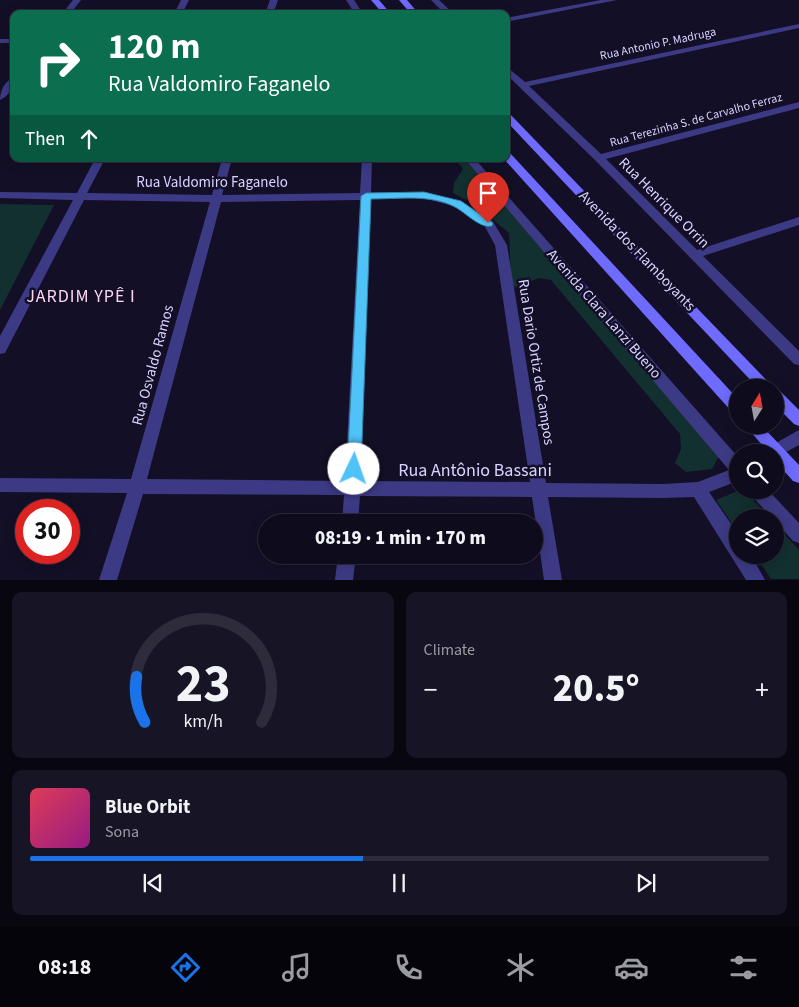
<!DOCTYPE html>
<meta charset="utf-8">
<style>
:root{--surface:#0e0b1c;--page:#171425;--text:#f1f3f6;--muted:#9b9ba3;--line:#2e2b3b;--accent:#1a73e8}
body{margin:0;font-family:"Source Sans 3",sans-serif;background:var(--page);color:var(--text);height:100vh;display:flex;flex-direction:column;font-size:19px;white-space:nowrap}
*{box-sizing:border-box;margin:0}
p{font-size:16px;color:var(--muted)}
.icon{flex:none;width:28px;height:28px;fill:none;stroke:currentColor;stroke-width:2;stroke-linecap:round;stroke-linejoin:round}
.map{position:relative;height:580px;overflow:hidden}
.sheet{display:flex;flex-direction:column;gap:12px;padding:12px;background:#08060f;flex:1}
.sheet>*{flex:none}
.top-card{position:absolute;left:10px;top:10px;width:500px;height:152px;border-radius:10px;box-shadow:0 2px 12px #0003,0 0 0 1px var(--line);background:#0b6e4f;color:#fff;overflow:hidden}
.needle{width:32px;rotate:11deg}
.buttons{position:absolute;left:729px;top:379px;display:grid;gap:10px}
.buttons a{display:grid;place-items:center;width:55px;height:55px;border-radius:50%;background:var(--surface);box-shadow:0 2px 12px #0003,0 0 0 1px var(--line);font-size:25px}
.speed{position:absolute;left:15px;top:499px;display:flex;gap:10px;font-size:25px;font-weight:700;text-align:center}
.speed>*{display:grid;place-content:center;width:65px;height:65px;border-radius:50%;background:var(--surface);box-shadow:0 2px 12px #0003,0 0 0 1px var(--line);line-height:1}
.speed .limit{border:8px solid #d22;background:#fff;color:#111}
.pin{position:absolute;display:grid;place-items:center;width:42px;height:42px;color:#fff;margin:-51px -21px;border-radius:50% 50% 50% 0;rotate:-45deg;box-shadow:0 0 5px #0007}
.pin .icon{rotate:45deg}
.me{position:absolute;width:55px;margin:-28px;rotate:3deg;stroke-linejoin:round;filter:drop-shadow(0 0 4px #0008)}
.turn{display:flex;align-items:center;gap:18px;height:105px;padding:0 15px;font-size:22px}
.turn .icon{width:65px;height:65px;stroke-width:2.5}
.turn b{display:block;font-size:35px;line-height:42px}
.then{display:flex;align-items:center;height:48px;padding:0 15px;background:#0003;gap:10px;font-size:19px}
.big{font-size:38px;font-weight:800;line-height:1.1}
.sheet .tile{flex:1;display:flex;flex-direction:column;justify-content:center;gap:8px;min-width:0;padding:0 18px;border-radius:10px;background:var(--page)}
.sheet .dial{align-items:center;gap:0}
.dial svg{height:130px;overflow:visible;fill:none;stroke:var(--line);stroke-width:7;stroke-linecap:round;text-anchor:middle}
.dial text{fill:var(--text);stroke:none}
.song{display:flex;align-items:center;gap:15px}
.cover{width:60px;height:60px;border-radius:8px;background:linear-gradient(135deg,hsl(350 70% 55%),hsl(310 70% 35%))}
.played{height:5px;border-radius:2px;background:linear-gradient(90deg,var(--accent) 45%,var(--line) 45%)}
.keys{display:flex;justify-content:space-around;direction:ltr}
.heat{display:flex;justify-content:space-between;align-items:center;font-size:28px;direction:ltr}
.sheet .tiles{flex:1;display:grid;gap:12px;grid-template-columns:1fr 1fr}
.tile:last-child{grid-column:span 2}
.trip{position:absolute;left:258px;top:514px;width:285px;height:50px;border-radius:25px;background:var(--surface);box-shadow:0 2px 12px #0003,0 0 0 1px var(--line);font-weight:800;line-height:50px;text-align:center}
.tabs{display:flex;height:80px;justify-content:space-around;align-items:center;background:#06040b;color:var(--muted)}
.tabs .icon{width:35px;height:35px}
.tabs .on{color:var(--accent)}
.tabs b{font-size:22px;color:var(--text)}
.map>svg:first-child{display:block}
</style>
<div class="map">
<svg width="799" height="580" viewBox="0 0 799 580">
<rect width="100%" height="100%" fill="#130f26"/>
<g fill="#12302f">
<polygon points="455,159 466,159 719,456 712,469 686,472 675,463 681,449 680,434 551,280 539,278 513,288 511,279 509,233 476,205 453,193 454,183 463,169"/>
<polygon points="0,204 54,205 0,310"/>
<polygon points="740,490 744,490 769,517 738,518 737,531 716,500"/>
<polygon points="775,524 799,550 799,579 771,579 755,555 775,555"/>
</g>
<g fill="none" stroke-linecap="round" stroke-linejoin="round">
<g fill="#3d3a85" fill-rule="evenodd">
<polygon points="73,0 81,0 70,14 62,14"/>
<polygon points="181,0 189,0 182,14 174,14"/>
<polygon points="270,0 278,0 273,14 265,14"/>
<polygon points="346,0 354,0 363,14 355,14"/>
<polygon points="431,0 439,0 454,14 445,14"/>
<polygon points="601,0 617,0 506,22 506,18"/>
<polygon points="799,24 799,28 529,86 601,154 799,102 799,108 606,159 697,250 799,217 799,225 703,256 799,351 799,365 794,364 595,160 506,74 506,66 525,82"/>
<rect x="0" y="39" width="14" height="4"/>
<path d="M 14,77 C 14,87 9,96 0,100 C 0,90 5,81 14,77 Z"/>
<path d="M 95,159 L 105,159 L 87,193 L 212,195 L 222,159 L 232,159 L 222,195 L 360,193 L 362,159 L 372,159 L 371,193 L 424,192 L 461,202 L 492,220 L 507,245 L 546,483 L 663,484 L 698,482 L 729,470 L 465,159 L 475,159 L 738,457 L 738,481 L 709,492 L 738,534 L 738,555 L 751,555 L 765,580 L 746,580 L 694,497 L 663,498 L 548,497 L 562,580 L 544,580 L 532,497 L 360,496 L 358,522 L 342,522 L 344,495 L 143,494 L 117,580 L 99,580 L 127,493 L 0,492 L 0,478 L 131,479 L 210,202 L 84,200 L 5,353 L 0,354 L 0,336 L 73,200 L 0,198 L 0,192 L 77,193 ZM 424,198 L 453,206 L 484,225 L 495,245 L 530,482 L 361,481 L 371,199 ZM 360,200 L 345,481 L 147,479 L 221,202 Z"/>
<polygon points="799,430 799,445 775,458 775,452 767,452 769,447"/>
<polygon points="749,490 768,490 799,523 799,543 793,541 775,521 775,518 772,518 751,495"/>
<polygon points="338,555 356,555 353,580 335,580"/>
</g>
<g fill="#6f6bff" fill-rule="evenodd">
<polygon points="371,0 379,0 391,14 383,14"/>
<polygon points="399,0 407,0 419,14 411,14"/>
<polygon points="506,112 509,113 774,388 758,388 506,121"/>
<polygon points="506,152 510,153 738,399 738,415 733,413 504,159 506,159"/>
<polygon points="775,389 780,391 799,410 799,426 794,424 775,405"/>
<polygon points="745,425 761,425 799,465 799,483 793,481 775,461 775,452 768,452"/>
</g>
</g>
<path fill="#4fc3f7" stroke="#337fa1" d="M 424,192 L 461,201 L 493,223 L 492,226 C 480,229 465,212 455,207 C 430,194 398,199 371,199 L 361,469 L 359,474 L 354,475 L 349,474 L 347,469 L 361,196 L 366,193 Z"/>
<g text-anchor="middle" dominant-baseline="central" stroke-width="5" stroke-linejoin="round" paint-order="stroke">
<g font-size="12" fill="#d9d4ff" stroke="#130f26">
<text transform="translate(658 44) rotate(-12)">Rua Antonio P. Madruga</text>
<text transform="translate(696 120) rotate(-15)">Rua Terezinha S. de Carvalho Ferraz</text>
</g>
<g font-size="15" fill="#d9d4ff" stroke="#130f26">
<text x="212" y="182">Rua Valdomiro Faganelo</text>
<text transform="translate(664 203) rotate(45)">Rua Henrique Orrin</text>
<text transform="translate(637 251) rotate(46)">Avenida dos Flamboyants</text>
<text transform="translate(604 314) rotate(49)">Avenida Clara Lanzi Bueno</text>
<text transform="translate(536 362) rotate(81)">Rua Dario Ortiz de Campos</text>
<text transform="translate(153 365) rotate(-75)">Rua Osvaldo Ramos</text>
</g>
<g font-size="18" letter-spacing="1" fill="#ffd6f0" stroke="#130f26">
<text x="81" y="296">JARDIM YPÊ I</text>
</g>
<g font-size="18" fill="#d9d4ff" stroke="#130f26">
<text x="475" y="470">Rua Antônio Bassani</text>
</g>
</g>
</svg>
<div class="buttons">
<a><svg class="needle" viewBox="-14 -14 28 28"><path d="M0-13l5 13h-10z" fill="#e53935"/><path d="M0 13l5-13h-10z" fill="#9b9ba3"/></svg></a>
<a><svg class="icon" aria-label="search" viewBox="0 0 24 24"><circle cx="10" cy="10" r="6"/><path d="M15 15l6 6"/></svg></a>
<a><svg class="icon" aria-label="layers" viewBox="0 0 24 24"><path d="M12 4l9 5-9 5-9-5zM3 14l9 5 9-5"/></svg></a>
</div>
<div class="speed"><div class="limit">30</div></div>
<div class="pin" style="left:488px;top:223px;background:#d93025"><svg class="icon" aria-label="arrive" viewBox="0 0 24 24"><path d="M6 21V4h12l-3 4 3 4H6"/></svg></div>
<svg class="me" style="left:354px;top:469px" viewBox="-20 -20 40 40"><circle r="19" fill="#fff"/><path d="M0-13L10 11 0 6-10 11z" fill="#4fc3f7"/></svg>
<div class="trip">08:19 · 1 min · 170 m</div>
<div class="top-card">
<div class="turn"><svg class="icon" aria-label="right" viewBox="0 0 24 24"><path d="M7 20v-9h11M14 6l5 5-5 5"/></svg><div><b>120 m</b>Rua Valdomiro Faganelo</div></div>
<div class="then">Then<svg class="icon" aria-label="ahead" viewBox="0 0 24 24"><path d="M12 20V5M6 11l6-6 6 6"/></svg></div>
</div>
</div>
<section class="sheet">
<div class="tiles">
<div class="tile dial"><svg viewBox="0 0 100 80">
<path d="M14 69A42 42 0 1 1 86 69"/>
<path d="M14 69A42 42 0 0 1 9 41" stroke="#1a73e8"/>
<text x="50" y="56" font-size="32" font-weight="700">23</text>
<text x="50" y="72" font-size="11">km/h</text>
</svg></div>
<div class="tile"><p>Climate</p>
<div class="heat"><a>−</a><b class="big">20.5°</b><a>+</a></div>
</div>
<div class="tile">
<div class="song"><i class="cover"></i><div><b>Blue Orbit</b><p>Sona</p></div></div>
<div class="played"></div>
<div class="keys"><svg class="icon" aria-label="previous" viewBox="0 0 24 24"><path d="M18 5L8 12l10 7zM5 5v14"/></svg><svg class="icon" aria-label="pause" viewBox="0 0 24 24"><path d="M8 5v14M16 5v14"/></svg><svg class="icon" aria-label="next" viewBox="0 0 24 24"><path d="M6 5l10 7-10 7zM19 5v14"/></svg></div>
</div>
</div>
</section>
<nav class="tabs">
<b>08:18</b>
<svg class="icon on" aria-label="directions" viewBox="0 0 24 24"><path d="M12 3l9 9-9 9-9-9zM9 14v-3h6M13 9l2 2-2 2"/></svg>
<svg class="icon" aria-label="music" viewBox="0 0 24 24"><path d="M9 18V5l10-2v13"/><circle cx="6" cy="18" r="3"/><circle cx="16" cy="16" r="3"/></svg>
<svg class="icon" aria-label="phone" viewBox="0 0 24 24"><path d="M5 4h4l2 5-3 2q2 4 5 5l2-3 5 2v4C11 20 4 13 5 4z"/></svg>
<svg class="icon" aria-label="climate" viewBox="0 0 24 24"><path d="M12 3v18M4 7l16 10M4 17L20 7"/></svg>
<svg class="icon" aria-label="car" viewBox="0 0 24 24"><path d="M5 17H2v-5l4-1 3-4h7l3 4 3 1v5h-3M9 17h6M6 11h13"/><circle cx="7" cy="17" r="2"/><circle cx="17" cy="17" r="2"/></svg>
<svg class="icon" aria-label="filters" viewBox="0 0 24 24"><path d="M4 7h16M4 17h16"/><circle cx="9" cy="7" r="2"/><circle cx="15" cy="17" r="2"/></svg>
</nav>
